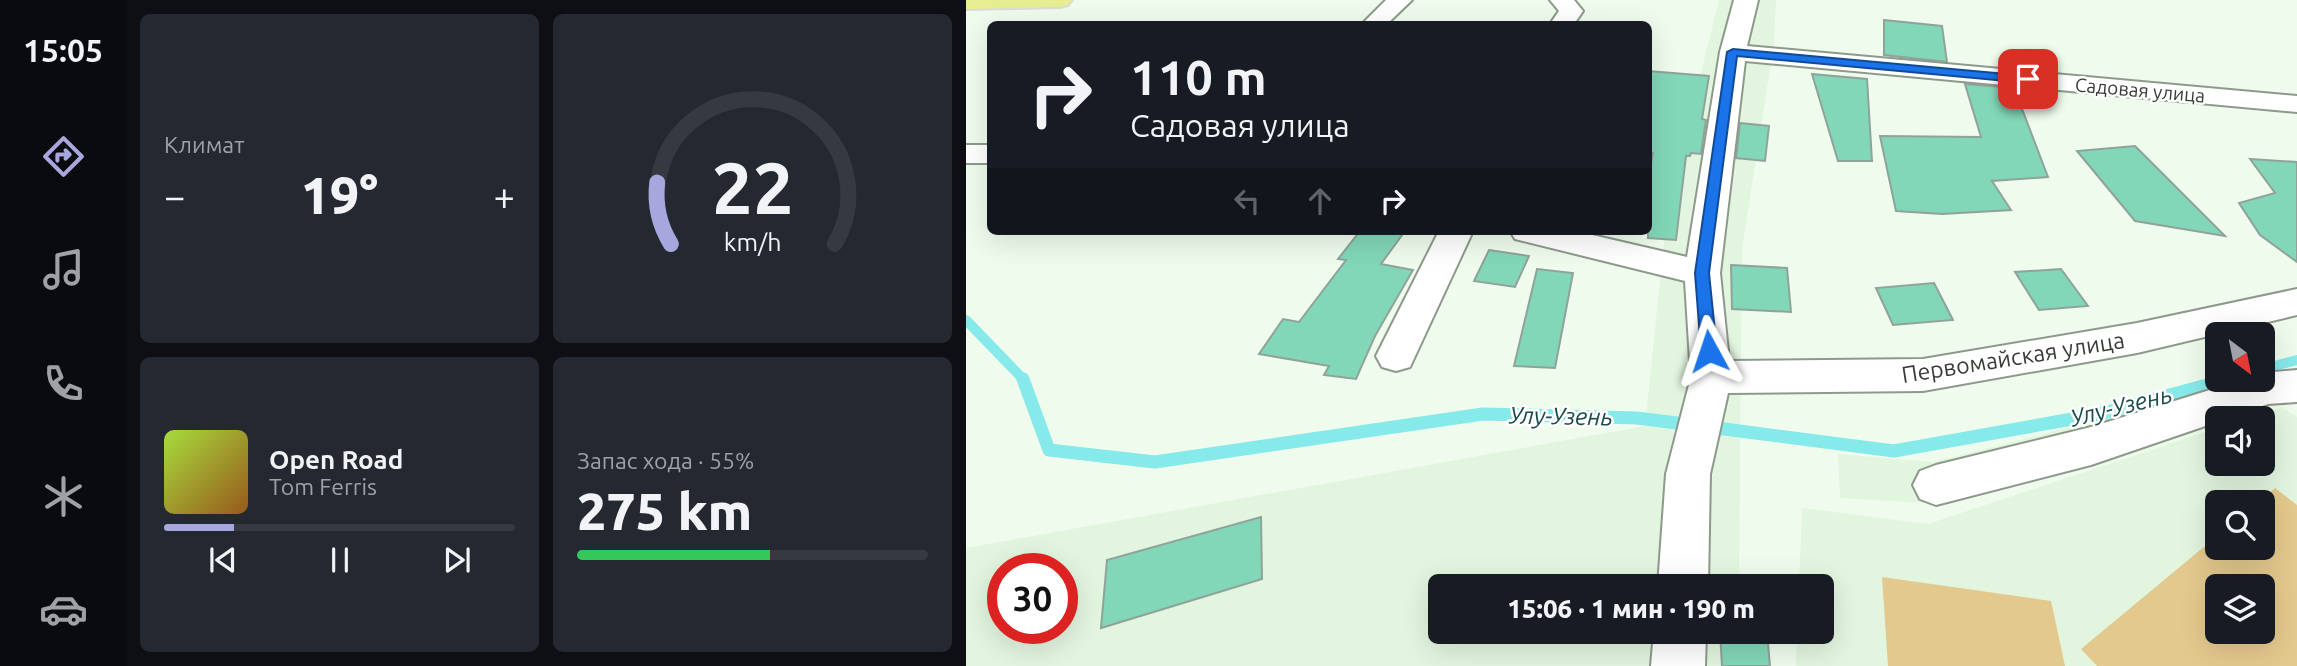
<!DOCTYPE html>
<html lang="ru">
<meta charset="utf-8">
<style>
:root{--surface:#171b24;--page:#242831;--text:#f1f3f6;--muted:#9ea1a6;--line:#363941;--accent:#a7a6dd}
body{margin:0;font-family:Ubuntu,sans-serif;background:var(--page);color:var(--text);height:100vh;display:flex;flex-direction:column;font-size:26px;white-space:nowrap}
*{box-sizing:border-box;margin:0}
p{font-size:23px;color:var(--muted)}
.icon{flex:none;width:38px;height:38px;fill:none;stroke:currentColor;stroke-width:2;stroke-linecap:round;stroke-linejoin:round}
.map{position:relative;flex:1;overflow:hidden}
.side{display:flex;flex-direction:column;gap:14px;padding:14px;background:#0d0f14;width:840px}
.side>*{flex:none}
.guide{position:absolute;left:21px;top:21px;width:665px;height:214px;border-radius:10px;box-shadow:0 7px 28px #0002;background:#171b24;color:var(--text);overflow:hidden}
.needle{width:46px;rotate:148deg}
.tools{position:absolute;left:1239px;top:322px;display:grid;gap:14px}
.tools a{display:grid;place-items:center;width:70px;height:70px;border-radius:10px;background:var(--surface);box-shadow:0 7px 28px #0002;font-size:35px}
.speed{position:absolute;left:21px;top:553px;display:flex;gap:14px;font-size:35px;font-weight:700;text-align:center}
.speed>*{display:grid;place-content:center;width:91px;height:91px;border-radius:50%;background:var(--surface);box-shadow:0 7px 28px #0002;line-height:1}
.speed .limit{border:10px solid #d22;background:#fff;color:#111}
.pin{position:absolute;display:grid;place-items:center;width:60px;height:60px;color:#fff;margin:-30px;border-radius:14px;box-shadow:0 4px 10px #0006}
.me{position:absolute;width:77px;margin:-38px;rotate:355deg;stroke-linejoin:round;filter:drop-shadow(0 0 5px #0008)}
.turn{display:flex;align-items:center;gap:24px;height:147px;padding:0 28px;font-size:32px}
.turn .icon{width:91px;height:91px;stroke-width:2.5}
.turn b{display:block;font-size:49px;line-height:60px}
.lanes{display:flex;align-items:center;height:66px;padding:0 28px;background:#0003;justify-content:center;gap:35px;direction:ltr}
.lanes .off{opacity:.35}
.big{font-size:52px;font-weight:800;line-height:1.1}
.side .tile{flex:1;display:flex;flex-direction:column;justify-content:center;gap:10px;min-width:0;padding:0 24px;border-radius:10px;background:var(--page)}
.side .dial{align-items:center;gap:0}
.dial svg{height:182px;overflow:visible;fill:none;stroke:var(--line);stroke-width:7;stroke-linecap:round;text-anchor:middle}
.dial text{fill:var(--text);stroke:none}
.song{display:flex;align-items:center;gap:21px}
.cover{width:84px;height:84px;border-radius:10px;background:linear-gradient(135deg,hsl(80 70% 55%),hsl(30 70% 35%))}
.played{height:7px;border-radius:4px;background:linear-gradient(90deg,var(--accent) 20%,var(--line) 20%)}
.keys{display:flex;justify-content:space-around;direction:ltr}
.heat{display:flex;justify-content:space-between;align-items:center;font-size:38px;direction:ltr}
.charge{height:10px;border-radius:5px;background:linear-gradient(90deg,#34c759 55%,var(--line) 0)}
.side .tiles{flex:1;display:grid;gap:14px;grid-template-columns:repeat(2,1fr)}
.trip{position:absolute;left:462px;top:574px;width:406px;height:70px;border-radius:10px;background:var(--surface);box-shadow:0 7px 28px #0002;font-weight:800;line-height:70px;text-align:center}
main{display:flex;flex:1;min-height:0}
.menu{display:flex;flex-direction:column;width:126px;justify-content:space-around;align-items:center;background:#090b0e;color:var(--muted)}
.menu .icon{width:49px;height:49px}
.menu .active{color:var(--accent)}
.menu b{font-size:32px;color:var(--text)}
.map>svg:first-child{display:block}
</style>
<main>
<nav class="menu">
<b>15:05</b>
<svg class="icon active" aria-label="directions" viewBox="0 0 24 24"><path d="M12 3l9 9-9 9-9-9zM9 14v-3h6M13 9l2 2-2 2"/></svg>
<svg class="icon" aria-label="music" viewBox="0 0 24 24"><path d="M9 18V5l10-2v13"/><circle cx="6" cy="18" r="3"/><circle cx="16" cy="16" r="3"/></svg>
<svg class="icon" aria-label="phone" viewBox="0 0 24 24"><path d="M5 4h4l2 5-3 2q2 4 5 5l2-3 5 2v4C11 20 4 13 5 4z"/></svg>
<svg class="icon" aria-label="climate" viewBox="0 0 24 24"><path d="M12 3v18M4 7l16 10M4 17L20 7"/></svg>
<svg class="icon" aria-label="car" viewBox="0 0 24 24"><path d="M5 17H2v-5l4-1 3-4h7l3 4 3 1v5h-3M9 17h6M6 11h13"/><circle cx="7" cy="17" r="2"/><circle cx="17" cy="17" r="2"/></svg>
</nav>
<section class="side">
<div class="tiles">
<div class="tile"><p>Климат</p>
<div class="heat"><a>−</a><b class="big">19°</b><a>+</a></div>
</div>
<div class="tile dial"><svg viewBox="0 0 100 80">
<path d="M14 69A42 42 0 1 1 86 69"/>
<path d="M14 69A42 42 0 0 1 8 42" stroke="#a7a6dd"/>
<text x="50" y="56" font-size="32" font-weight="700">22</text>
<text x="50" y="72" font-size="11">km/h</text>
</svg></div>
<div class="tile">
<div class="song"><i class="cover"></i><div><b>Open Road</b><p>Tom Ferris</p></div></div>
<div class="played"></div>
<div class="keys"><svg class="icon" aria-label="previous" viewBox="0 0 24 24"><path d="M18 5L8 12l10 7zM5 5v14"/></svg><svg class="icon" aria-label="pause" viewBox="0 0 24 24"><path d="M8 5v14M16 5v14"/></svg><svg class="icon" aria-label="next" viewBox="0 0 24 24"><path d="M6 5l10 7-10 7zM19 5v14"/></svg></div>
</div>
<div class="tile"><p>Запас хода · 55%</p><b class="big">275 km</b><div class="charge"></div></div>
</div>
</section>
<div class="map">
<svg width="1331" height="666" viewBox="0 0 1331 666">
<rect width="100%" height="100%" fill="#effced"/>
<g fill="#e2f5df" fill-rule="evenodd">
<path d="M 753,0 L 810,0 L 808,43 L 776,249 L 773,586 L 474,586 L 474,632 L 772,632 L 772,666 L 0,666 L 0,548 L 679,426 L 702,204 ZM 37,569 L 96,569 L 96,628 L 37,628 Z"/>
<polygon points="1260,388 1281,408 977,504 874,498 872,454 967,462"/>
<path d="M 1316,407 L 1331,417 L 1331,666 L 830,666 L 831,632 L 856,632 L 856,586 L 833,586 L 836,508 L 962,524 L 1251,428 L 1251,464 L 1297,464 L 1297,418 L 1282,418 ZM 1251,502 L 1297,502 L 1297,548 L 1251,548 ZM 1251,586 L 1297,586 L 1297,632 L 1251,632 Z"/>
</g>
<g fill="#e3c98d" fill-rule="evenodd">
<path d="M 1309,488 L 1331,505 L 1331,666 L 1131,666 L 1115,649 L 1251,536 L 1251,548 L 1297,548 L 1297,502 L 1293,502 ZM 1251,586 L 1297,586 L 1297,632 L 1251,632 Z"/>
<polygon points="916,577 1085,601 1099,666 922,666"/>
</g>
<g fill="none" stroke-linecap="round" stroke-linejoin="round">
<g stroke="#86e9ea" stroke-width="10">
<polyline points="0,320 58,380"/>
<polyline points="1297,369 1331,360"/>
</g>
<g stroke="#86e9ea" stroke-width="13">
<polyline points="57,379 83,450 189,462 517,414 671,418 727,425"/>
<polyline points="743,427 928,451 1134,414 1259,380"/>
</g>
</g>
<g fill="#82d7b8" stroke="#8fa39b" stroke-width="2">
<polygon points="918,20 976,26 981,62 918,55"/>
<polygon points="682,71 743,76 736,119 740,120 735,154 725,153 724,156 720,156 710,240 682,238 682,181 687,153 682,153"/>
<polygon points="846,74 901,79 906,161 872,161"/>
<polygon points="999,84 1048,88 1082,177 1026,181 1045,210 976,214 930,211 914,136 1015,137"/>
<polygon points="774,123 803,126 799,161 770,158"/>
<polygon points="1169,146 1259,236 1169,221 1111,151"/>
<polygon points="1284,159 1331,162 1331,262 1294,235 1273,203 1309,193"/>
<polygon points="394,231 439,231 415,264 447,270 409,336 390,379 358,375 363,366 293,354 317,319 333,322 380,260 372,259"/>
<polygon points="523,250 563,256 549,287 508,281"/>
<polygon points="765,265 821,268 825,312 766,309"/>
<polygon points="571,269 607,273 589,368 548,366"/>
<polygon points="1095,269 1122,306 1073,310 1049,272"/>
<polygon points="968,283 987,320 927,325 910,288"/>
<polygon points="295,517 296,579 135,628 141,560"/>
<polygon points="754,632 801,632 804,666 756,666"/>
</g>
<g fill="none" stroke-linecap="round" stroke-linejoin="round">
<g stroke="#8d9a8b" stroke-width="4">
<g id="minor">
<polygon points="420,0 446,0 421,24 396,24"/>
<polygon points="584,0 608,0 617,11 608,24 584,24 593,11"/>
<polygon points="768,0 792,0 781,46 1331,96 1331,112 779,61 754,273 763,361 957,359 1171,323 1331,289 1331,315 1171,353 957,391 762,393 744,474 742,586 692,586 700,474 725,377 719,281 549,239 544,231 609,231 721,257 754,52"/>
<rect x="0" y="145" width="24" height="18"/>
<polygon points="473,231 507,231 444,367 430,371 416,367 410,356"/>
<polygon points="1331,370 1331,402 1302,404 1262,418 1251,418 1251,422 1125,465 970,505 954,499 947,485 954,471 970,465 1125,427 1276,380 1297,380 1297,373"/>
<polygon points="688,632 740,632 739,666 685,666"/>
</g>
</g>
<g stroke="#dbdcdb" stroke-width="4">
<polygon id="major" points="0,0 106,0 102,5 94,7 0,9"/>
</g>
<use href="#minor" fill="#fff" fill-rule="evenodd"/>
<use href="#major" fill="#e6ee91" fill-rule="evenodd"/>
</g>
<polygon fill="#1a73e8" stroke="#114b97" stroke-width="2" points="767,49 1062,76 1068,79 1062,83 771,56 743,273 751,351 743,357 735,351 729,273 761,52"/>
<g text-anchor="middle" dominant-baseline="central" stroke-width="5" stroke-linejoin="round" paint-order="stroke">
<g font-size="19" fill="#373c36" stroke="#fff">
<text transform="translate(1174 90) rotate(5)">Садовая улица</text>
</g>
<g font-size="23" fill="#373c36" stroke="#fff">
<text transform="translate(1047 357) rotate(-9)">Первомайская улица</text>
</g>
<g font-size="24" font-style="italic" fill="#1d4a4b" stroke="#fff">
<text transform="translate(1155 406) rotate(-14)">Улу-Узень</text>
<text transform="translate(595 416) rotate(1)">Улу-Узень</text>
</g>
</g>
</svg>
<div class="tools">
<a><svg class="needle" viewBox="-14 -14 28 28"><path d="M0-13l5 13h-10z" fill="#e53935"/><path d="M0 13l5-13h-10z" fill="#9ea1a6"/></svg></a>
<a><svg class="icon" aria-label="sound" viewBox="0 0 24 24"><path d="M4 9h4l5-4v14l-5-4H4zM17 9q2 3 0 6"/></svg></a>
<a><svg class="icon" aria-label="search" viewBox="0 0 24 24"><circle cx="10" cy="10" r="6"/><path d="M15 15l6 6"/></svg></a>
<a><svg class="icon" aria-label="layers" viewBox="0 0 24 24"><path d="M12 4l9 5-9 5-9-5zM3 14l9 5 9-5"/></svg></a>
</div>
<div class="speed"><div class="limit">30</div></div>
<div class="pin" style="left:1062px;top:79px;background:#d93025"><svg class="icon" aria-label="arrive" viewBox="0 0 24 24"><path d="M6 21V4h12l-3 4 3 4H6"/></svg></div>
<svg class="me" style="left:743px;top:351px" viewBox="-20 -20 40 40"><path d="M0-17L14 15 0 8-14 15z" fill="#1a73e8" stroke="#fff" stroke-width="4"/></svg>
<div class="trip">15:06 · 1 мин · 190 m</div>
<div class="guide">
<div class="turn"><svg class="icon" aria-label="right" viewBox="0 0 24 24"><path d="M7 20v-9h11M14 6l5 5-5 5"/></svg><div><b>110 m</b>Садовая улица</div></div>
<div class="lanes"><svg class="icon off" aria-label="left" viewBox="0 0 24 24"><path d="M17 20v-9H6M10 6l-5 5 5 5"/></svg><svg class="icon off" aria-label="ahead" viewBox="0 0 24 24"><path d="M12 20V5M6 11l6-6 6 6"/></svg><svg class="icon" aria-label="right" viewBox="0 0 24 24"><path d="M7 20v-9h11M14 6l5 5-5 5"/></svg></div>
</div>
</div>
</main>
